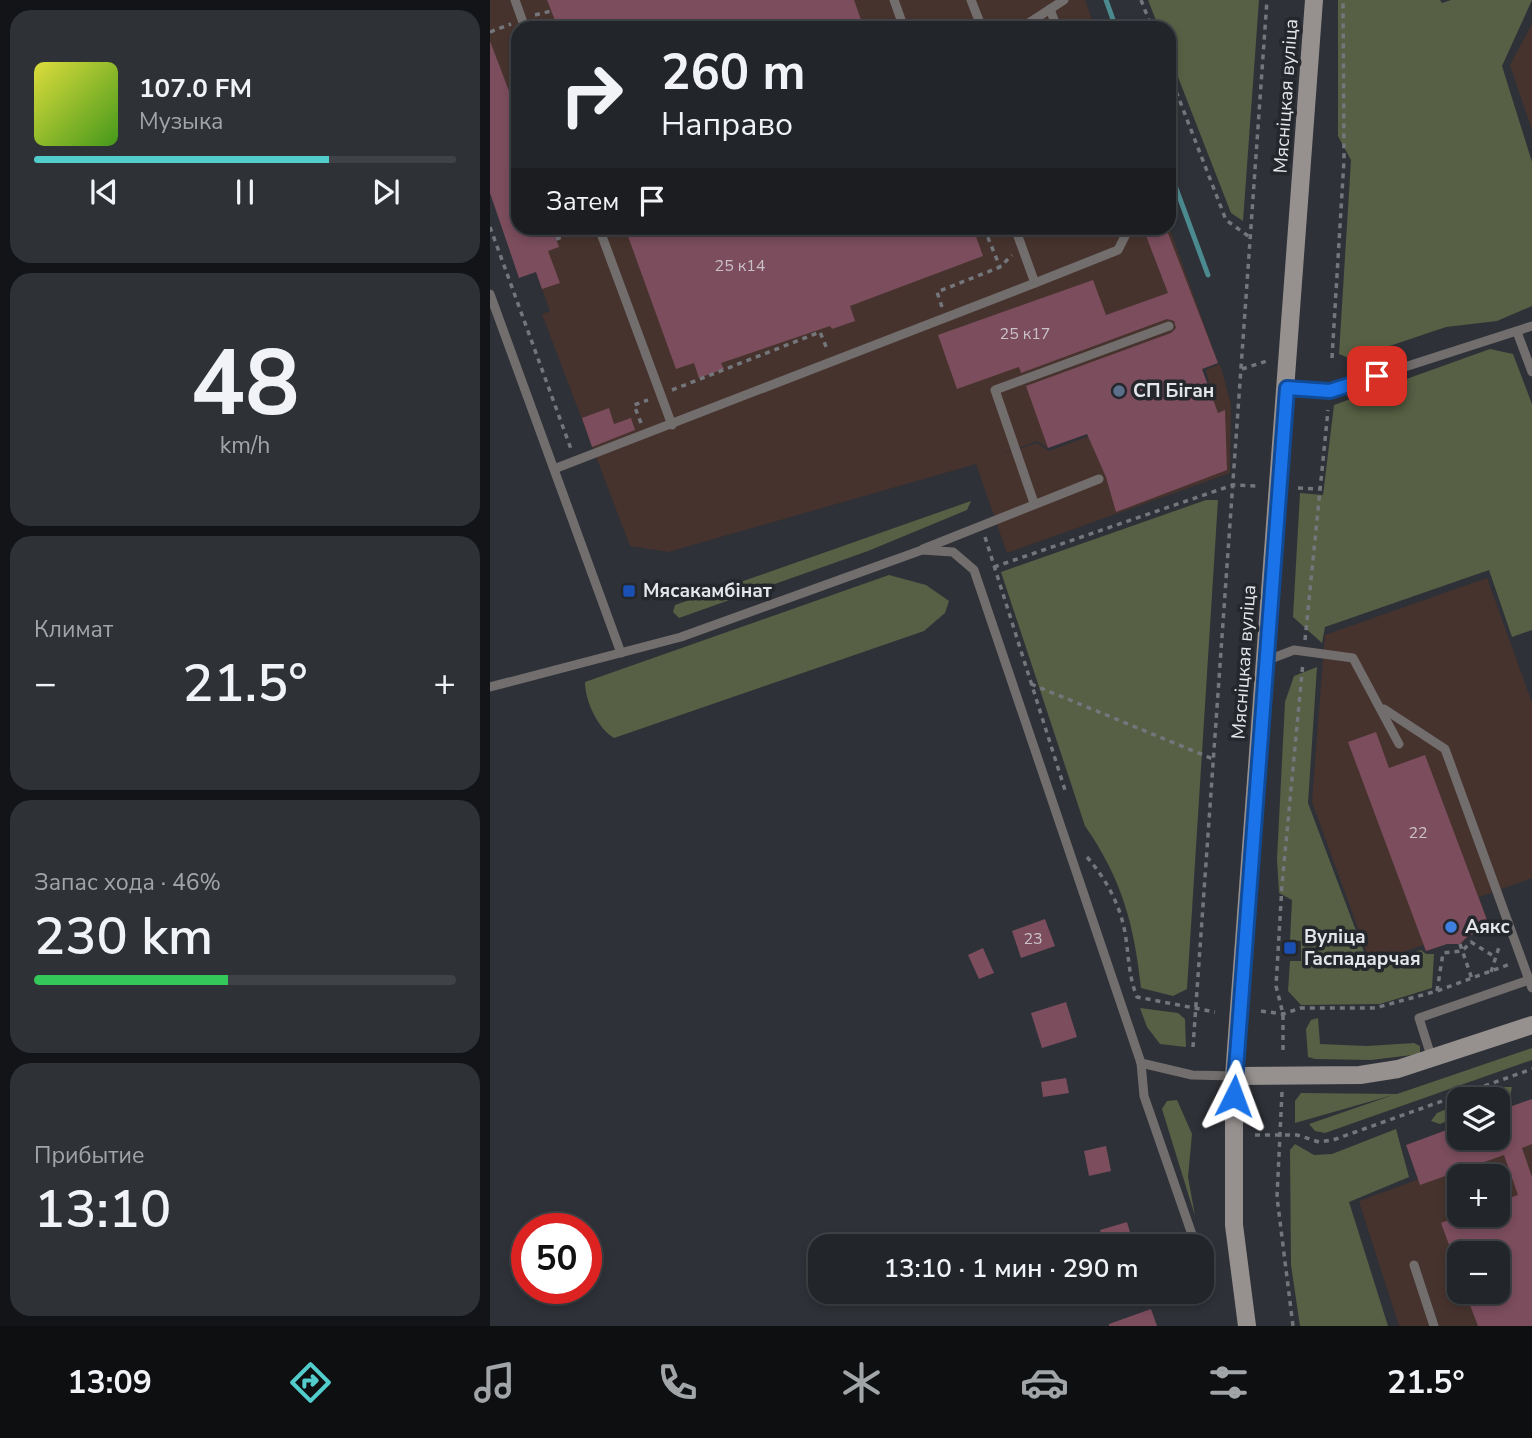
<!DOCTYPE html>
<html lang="ru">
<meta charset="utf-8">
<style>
:root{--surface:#222529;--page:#2e3135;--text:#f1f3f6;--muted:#a2a5a8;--line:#3f4246;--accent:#53cdcb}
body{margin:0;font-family:"Nunito Sans",sans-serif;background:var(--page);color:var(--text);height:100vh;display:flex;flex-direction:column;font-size:26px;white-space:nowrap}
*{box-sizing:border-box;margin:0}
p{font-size:23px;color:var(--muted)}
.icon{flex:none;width:38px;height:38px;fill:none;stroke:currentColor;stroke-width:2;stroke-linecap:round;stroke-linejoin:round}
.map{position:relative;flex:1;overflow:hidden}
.sheet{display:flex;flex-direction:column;gap:10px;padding:10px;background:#131417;width:490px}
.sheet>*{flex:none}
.top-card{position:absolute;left:21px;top:21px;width:665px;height:214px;border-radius:21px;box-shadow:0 4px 10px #0003,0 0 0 2px var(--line);background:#222529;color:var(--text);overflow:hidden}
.tools{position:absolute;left:957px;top:1087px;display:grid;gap:14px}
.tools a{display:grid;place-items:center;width:63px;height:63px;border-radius:14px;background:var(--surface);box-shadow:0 4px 10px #0003,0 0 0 2px var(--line);font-size:35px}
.speed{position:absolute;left:21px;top:1213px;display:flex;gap:14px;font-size:35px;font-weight:700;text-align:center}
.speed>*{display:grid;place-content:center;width:91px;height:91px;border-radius:50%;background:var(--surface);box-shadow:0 4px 10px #0003,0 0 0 2px var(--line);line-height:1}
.speed .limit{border:10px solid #d22;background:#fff;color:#111}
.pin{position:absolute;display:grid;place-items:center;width:60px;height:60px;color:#fff;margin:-30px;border-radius:14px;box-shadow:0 4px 10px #0006}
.me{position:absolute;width:77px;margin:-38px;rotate:3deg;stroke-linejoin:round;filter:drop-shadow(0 0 5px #0008)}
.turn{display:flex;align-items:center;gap:24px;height:147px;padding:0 35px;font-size:32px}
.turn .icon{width:91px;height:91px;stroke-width:2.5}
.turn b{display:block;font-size:49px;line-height:60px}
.then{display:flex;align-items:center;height:66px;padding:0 35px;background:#0003;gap:14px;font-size:26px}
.big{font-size:52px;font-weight:600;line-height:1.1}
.sheet .card{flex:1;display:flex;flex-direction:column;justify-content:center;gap:10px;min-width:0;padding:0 24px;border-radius:21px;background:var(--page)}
.sheet .dial{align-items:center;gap:0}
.dial b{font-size:91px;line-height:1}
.song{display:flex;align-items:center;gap:21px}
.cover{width:84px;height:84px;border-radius:10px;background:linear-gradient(135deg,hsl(60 70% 55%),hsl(100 70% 35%))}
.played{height:7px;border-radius:4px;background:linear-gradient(90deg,var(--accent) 70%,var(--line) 70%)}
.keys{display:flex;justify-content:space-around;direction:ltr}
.heat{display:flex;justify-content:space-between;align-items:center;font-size:38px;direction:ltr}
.charge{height:10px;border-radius:5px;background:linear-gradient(90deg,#34c759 46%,var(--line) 0)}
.trip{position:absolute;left:318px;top:1234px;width:406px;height:70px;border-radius:21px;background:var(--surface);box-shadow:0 4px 10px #0003,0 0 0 2px var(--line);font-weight:600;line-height:70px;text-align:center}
.dock{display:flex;height:112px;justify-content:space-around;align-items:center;background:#0e0f10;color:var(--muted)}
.dock .icon{width:49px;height:49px}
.dock .selected{color:var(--accent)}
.dock b{font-size:32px;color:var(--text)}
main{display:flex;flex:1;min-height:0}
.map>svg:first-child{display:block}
</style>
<main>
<section class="sheet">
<div class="card">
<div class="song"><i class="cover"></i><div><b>107.0 FM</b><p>Музыка</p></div></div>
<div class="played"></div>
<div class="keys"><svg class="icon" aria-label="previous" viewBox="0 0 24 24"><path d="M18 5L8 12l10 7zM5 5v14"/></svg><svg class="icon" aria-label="pause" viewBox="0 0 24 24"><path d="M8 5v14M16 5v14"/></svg><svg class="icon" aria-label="next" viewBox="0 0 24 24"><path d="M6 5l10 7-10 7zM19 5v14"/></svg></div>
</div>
<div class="card dial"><b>48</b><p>km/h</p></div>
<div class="card"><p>Климат</p>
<div class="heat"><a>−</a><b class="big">21.5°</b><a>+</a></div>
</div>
<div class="card"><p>Запас хода · 46%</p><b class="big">230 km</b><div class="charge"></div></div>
<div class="card"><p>Прибытие</p><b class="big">13:10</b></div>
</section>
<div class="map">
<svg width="1042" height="1326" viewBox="0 0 1042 1326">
<rect width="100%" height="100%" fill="#2e3137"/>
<g fill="#47332e" fill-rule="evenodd">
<polygon points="0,0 595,0 605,28 28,28 28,228 679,227 728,363 712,369 720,390 558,448 547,441 506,456 547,443 559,451 721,391 716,370 730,364 741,404 740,473 517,553 486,464 178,552 140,546 52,314 60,311 46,272 0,193"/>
<polygon points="1042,24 1042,130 1020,65"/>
<polygon points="997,578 1042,703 1042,878 989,897 1000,928 978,936 970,944 957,944 936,951 933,945 881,964 822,802 835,635"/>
<path d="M 1042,1138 L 1042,1326 L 909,1326 L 869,1201 ZM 970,1176 L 1008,1176 L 1008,1214 L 970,1214 ZM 970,1253 L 1008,1253 L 1008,1292 L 970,1292 Z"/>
</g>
<g fill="#576044">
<polygon points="658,0 769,0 753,221 741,213 679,54 679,28 669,28"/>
<polygon points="848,0 950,0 952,3 961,0 1042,0 1012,66 1042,162 1042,306 1007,321 956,327 861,359 849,354 861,160 848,136"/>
<polygon points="1000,349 1023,354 1042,404 1042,630 1022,637 999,570 835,627 832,643 803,617 810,493 833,495 844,405"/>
<path d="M 716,500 L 728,500 L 697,989 L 683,996 L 651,988 C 644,924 632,879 595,826 L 511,572 Z"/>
<polygon points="481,501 477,510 378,551 189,618 183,612 185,605"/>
<path d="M 399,575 L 436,585 L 459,601 L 455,613 L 434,631 L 124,738 C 108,729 95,701 95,682 Z"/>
<polygon points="827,667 818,803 880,968 931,950 936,954 944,954 942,988 890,1004 811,1005 798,991 800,961 811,961 811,941 800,940 802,900 789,893 787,859 795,702 804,676"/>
<polygon points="650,1008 688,1013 695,1019 696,1047 670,1044 657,1027"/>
<polygon points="828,1018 830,1044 877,1046 924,1043 930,1046 930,1054 881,1060 825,1059 818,1057 816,1029 821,1020"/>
<polygon points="1042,1048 1042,1060 835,1133 825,1131 819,1124 903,1095 805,1123 805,1101 811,1093 907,1094"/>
<polygon points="1014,1087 1022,1087 1020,1097 1008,1102 1008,1099 983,1099"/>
<polygon points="687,1100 702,1134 698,1177 705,1216 672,1109 677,1101"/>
<polygon points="969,1104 969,1116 950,1124 941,1121 947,1113"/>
<polygon points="906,1129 919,1177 859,1202 898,1326 810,1326 801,1265 800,1150 805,1144 824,1155 842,1154"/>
</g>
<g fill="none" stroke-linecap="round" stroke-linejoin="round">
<g stroke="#4b8b90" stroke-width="5">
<polyline points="616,0 626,28"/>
<polyline points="679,169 718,275"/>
</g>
</g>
<g fill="#7b4d5d">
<polygon points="57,0 364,0 374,28 68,28"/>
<polygon points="0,41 28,115 28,228 41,228 43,232 62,228 69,247 58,251 70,283 52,289 46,272 29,278 0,193"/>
<polygon points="135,228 483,228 493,256 360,306 365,321 342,329 340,326 231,363 234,369 209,378 204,363 186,369"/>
<polygon points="653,228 676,228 728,363 712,369 728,413 735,410 737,470 626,512 616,477 597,434 558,448 536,386 681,333 686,328 684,321 677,319 531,373 529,367 467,389 448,335 603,280 616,315 678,293"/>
<polygon points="119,408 124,424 141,418 145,430 102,447 92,418"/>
<polygon points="886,732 899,768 935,755 1000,928 978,936 970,944 957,944 936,951 858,742"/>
<polygon points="555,919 565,946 531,958 522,931"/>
<polygon points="493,948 504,973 489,979 478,955"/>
<polygon points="576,1002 587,1037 552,1048 541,1013"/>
<polygon points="576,1078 579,1093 553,1097 551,1082"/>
<polygon points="1042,1099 1042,1144 1032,1148 1042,1177 1042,1326 988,1326 975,1292 1008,1292 1008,1253 962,1253 951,1223 973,1214 1008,1214 1008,1202 1028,1195 1014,1155 930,1185 916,1145 970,1125 970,1138 1008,1138 1008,1111"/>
<polygon points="616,1146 621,1171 599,1176 594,1151"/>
<polygon points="637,1222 644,1246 614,1246 610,1230"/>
<polygon points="661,1309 667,1326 619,1326 619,1324"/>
</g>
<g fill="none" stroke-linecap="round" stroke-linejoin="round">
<g stroke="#73767b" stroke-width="3.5" stroke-dasharray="5 5" stroke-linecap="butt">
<polyline points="651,0 662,28"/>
<polyline points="45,15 61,11"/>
<polyline points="0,32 21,24"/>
<polyline points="679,73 736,220 761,238"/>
<polyline points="0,227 81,449"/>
<polyline points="494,228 510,267"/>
<polyline points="66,239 97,228"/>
<polyline points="452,307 447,292 510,267 522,255"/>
<polyline points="842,358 854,160 853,0"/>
<polyline points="752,369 780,360"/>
<polyline points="182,390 330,332 337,349"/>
<polyline points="151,423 144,405 158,400"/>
<polyline points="808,488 829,489"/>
<polyline points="495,537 575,790"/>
<polyline points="504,567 743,485 768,486"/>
<polyline points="815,640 838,410"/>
<polyline points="541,684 723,759"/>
<path d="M 597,857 C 617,880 632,908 636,939 C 639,960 639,977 647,997 L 725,1012"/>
<polyline points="970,944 982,979"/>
<polyline points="1001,972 1010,944"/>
<polyline points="947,991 953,953 972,951 981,942 1005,957"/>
<polyline points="771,1011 793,1014 811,1008 885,1008 947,991 1020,964"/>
<polyline points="703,1047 777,0"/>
<polyline points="793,1050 793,1014 786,986 792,885 813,662"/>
<polyline points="792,1092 787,1197 803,1326"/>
<polyline points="765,1135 807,1135 829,1142 843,1140 1042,1069"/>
</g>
<g stroke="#726e6d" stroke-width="9">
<polyline points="25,0 35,28"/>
<polyline points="404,0 414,28"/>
<polyline points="481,0 492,28"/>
<polyline points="560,9 567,28"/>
<polyline points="531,28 574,0"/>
<polyline points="109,228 182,425"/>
<polyline points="545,283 628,250 639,228"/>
<polyline points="0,294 131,653"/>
<polyline points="1027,332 1042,372"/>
<polyline points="797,388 840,391 1042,326"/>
<polyline points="64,469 545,283 525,228"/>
<polyline points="544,503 505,390 679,326"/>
<polyline points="433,549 609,479"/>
<polyline points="775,661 804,650 863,658 909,744"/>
<polyline points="0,687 191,637 432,550 463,552 484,570 651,1063 702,1075 744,1076"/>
<polyline points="894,709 955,749 1042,988"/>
<polyline points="942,1059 929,1018 1039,980"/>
<polyline points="651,1063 654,1096 706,1246"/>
<polyline points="924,1265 944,1326"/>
</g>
<g stroke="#96908f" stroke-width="18">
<polyline points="744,1076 870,1075 908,1069 1042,1025"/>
<polyline points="757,1326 744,1225 744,1076 824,0"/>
</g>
</g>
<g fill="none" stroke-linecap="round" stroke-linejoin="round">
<g stroke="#114b97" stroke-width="18">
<polyline id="route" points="744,1096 797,388 840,391 887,376"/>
</g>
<use href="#route" stroke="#1a73e8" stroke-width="12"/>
</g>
<circle fill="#5c6f8a" stroke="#24282d" stroke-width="2.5" cx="629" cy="391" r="7"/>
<g fill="#1a4fb4" stroke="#24282d" stroke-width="2.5">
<rect x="132" y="584" width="14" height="14" rx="3.5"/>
<rect x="793" y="941" width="14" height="14" rx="3.5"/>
</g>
<circle fill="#3f7fe0" stroke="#24282d" stroke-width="2.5" cx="961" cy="927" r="7"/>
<g text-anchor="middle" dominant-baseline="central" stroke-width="7" stroke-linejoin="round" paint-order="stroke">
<g font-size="16" fill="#cac0c7">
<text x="250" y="266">25 к14</text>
<text x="535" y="334">25 к17</text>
<text x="928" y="833">22</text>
<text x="543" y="939">23</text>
</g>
<g font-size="19" fill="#e4e6ea" stroke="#24282d">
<text transform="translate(796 96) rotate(-86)">Мясніцкая вуліца</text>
<text transform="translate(754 662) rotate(-86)">Мясніцкая вуліца</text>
</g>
<g font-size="19" font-weight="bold" fill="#e4e6ea" stroke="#24282d" text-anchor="start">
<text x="643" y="391">СП Біган</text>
<text x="153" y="591">Мясакамбінат</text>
<text x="975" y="927">Аякс</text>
<text x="814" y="937">Вуліца<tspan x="814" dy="22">Гаспадарчая</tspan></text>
</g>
</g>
</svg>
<div class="tools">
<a><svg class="icon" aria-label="layers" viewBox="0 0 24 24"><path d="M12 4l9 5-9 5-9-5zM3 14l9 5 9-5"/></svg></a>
<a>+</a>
<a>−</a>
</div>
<div class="speed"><div class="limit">50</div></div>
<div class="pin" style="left:887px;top:376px;background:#d93025"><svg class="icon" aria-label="arrive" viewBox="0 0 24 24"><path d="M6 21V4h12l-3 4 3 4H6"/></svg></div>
<svg class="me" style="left:744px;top:1096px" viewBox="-20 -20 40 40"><path d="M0-17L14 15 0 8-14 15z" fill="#1a73e8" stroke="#fff" stroke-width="4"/></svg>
<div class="trip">13:10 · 1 мин · 290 m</div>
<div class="top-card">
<div class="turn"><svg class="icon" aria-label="right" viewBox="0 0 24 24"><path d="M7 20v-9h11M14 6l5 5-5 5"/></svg><div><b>260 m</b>Направо</div></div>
<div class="then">Затем<svg class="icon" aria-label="arrive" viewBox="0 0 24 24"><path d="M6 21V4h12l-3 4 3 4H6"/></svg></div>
</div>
</div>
</main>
<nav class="dock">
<b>13:09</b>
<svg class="icon selected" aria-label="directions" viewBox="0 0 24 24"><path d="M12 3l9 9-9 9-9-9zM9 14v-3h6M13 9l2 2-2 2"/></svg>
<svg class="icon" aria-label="music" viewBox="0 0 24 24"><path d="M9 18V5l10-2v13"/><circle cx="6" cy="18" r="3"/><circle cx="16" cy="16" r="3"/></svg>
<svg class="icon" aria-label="phone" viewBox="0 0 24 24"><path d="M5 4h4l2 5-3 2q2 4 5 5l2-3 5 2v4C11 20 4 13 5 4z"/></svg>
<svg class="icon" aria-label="climate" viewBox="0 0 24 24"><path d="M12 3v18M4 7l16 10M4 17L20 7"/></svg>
<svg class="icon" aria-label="car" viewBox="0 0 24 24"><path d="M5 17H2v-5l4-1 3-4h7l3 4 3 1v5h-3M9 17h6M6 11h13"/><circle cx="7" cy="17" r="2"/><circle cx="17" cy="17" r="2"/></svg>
<svg class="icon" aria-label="filters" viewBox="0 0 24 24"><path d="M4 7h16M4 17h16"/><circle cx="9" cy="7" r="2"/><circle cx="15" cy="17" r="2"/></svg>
<b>21.5°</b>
</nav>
